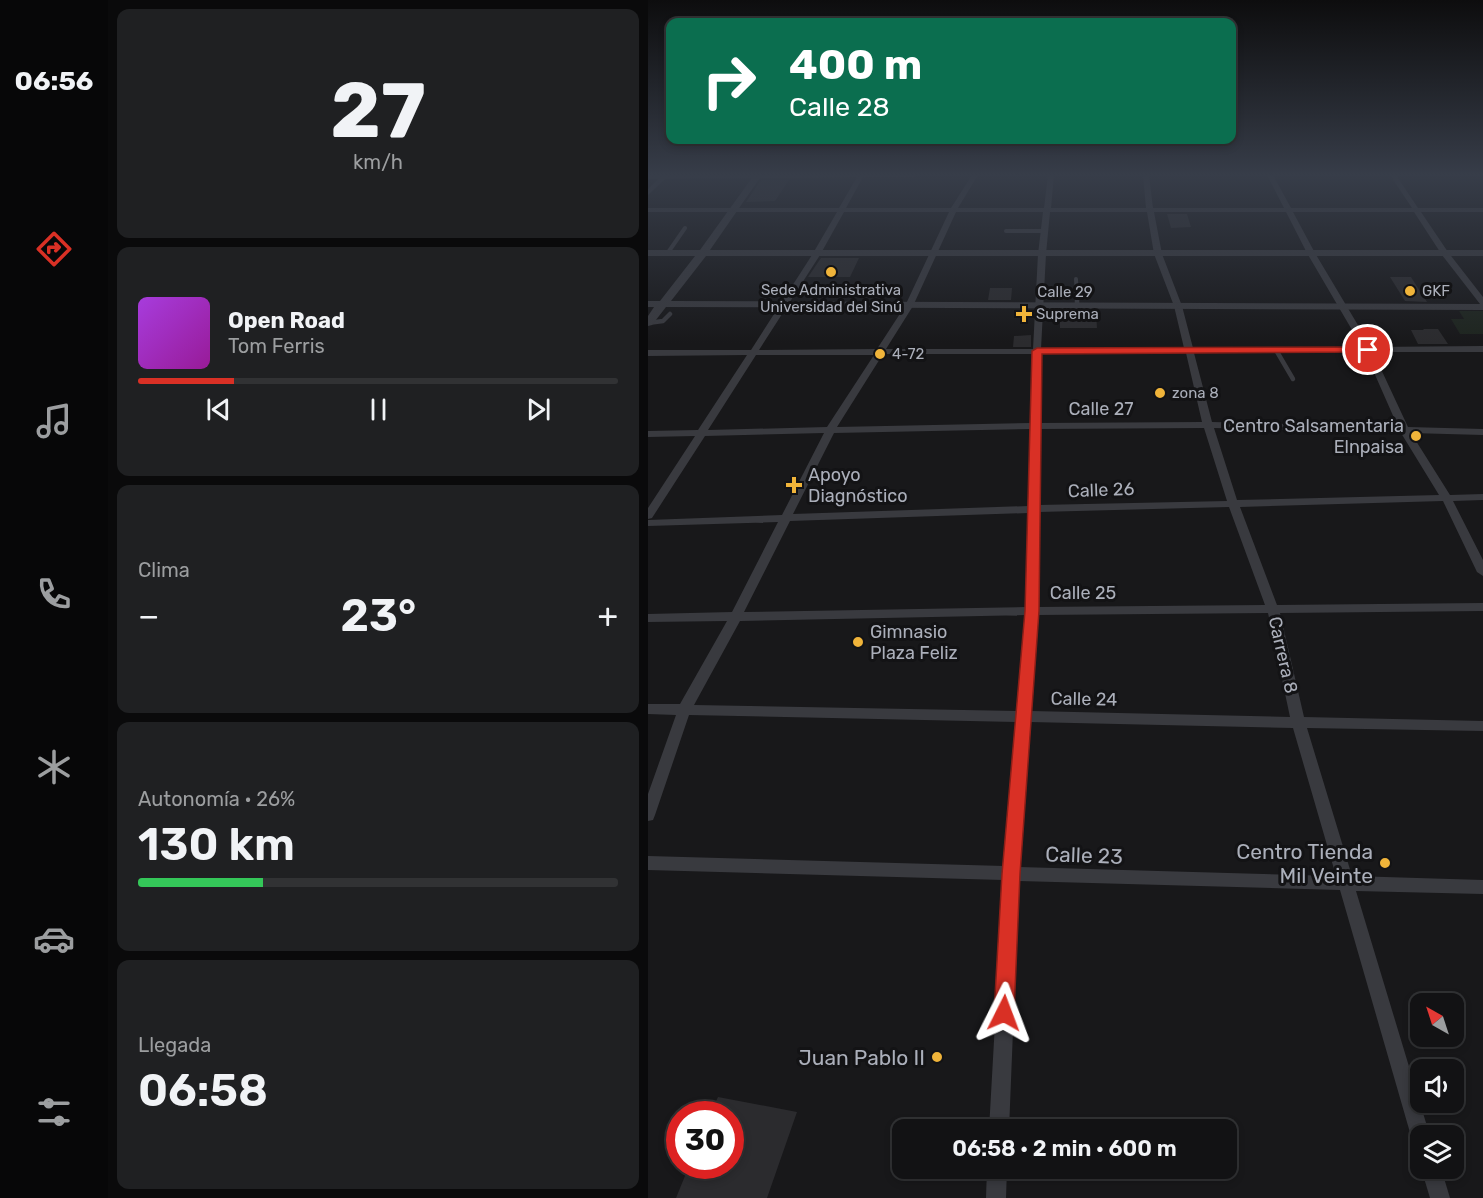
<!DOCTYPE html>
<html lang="es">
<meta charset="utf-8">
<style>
:root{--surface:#121214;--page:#1f2022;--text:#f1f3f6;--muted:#9c9ea0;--line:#313234;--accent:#d93025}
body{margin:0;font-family:Rubik,sans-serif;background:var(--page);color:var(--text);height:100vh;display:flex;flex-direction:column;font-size:22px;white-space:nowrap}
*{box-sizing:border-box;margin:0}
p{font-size:20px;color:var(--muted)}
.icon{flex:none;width:33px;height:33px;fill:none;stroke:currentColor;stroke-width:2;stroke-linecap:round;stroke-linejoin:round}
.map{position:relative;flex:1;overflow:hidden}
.sheet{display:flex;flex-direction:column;gap:9px;padding:9px;background:#0a0a0b;width:540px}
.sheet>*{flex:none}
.banner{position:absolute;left:18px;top:18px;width:570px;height:126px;border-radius:12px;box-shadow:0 3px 9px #0003,0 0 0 2px var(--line);background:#0b6e4f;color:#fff;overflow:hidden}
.needle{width:39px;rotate:321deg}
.controls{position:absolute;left:762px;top:993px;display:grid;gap:12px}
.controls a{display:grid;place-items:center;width:54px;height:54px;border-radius:12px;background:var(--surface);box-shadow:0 3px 9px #0003,0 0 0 2px var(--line);font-size:30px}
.speed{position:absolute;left:18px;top:1101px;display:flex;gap:12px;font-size:30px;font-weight:700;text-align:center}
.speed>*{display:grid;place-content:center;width:78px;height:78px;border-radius:50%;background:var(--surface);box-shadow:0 3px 9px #0003,0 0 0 2px var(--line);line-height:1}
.speed .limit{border:9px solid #d22;background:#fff;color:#111}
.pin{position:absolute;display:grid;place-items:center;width:51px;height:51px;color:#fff;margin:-26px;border:3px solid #fff;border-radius:50%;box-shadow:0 2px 6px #0007}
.me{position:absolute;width:66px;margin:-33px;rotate:3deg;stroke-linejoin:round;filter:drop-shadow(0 0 4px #0008)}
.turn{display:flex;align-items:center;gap:21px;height:126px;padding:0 24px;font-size:27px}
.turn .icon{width:78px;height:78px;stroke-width:2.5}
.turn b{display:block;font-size:42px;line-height:51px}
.big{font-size:45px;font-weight:600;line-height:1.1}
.sheet .widget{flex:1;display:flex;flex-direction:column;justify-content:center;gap:9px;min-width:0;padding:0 21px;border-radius:12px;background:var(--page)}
.sheet .dial{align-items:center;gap:0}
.dial b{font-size:78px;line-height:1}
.song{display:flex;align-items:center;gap:18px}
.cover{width:72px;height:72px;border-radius:9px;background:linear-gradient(135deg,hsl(280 70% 55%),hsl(300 70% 35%))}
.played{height:6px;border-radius:3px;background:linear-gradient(90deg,var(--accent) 20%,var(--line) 20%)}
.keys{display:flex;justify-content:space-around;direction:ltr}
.heat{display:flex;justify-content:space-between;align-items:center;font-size:33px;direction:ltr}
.charge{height:9px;border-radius:4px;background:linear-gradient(90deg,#34c759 26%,var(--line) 0)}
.trip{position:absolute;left:244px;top:1119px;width:345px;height:60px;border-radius:12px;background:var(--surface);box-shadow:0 3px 9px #0003,0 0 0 2px var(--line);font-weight:600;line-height:60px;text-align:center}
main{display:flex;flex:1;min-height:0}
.tab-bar{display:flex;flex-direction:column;width:108px;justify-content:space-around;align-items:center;background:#070708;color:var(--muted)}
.tab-bar .icon{width:42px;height:42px}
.tab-bar .current{color:var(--accent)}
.tab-bar b{font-size:27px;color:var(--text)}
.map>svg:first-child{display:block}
</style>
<main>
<nav class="tab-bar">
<b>06:56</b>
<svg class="icon current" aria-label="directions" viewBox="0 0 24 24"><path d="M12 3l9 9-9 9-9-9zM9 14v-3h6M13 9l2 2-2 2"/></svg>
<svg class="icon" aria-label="music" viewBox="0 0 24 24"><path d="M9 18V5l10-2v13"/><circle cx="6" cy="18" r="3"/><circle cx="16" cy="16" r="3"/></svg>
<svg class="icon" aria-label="phone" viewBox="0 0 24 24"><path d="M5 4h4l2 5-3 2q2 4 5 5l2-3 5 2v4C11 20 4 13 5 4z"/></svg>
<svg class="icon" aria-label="climate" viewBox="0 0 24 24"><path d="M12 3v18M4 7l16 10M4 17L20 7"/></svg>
<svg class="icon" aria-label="car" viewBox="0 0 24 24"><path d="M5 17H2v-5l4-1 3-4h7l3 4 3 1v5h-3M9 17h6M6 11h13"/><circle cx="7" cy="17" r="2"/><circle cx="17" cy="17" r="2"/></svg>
<svg class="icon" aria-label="filters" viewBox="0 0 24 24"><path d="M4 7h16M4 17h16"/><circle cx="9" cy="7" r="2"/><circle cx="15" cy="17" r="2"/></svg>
</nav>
<section class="sheet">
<div class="widget dial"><b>27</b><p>km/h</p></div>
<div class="widget">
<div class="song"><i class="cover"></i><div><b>Open Road</b><p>Tom Ferris</p></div></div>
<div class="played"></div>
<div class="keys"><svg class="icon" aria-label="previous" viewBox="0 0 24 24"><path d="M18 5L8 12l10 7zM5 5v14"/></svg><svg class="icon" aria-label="pause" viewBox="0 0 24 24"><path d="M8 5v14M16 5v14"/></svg><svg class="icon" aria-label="next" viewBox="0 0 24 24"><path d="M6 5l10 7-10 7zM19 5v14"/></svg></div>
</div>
<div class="widget"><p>Clima</p>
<div class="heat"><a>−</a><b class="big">23°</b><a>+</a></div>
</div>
<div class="widget"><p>Autonomía · 26%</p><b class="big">130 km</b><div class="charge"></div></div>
<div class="widget"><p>Llegada</p><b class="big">06:58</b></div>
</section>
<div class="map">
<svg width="835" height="1198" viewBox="0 0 835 1198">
<rect width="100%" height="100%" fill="#18181a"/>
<polygon fill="#1e251f" points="811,311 835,311 835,334 812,334 803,319 816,319"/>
<g fill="#2b2b2e">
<polygon points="113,180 141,180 127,201 98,202"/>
<polygon points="519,214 539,214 543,227 523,228"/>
<polygon points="173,258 211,258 202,277 160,277"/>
<polygon points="742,277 763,277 779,302 757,301"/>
<polygon points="342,288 364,288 363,300 340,300"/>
<polygon points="412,313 448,313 449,328 412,328"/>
<polygon points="775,329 790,329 800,344 770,344 763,330 776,330"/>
<polygon points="383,335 383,347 365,347 366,336"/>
<polygon points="70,1097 149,1112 119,1198 28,1198 41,1166 82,1166 82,1114 62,1114"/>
</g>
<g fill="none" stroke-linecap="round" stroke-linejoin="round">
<g stroke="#393a3f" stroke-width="4">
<polyline points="358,231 396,231"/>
<polyline points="19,254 37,228"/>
<polyline points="428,279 429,297"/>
</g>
<g stroke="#393a3f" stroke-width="4.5">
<polyline points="429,296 429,307"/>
<polyline points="0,323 15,321 22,314"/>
<polyline points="628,350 645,379"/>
</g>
<g fill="#393a3f" fill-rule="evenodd">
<path d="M 0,175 L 270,175 L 267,177 L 215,177 L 198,208 L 303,208 L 324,175 L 330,175 L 310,208 L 396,208 L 400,175 L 406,175 L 403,208 L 498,208 L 495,175 L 501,175 L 505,208 L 636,208 L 619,175 L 625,175 L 643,208 L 764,208 L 742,175 L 748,175 L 770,208 L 835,208 L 835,212 L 773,212 L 800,252 L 835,297 L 835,304 L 832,304 L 794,255 L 766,212 L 645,212 L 667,253 L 723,347 L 835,346 L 835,352 L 725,352 L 760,427 L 835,429 L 835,435 L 763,433 L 802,495 L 835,494 L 835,500 L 805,501 L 835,560 L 835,576 L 829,572 L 795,501 L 592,507 L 629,605 L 835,603 L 835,611 L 632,613 L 656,717 L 835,721 L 835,731 L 659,728 L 704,876 L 835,880 L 835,894 L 708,891 L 782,1136 L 772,1136 L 772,1145 L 766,1143 L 763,1136 L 692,890 L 371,881 L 361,1130 L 341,1130 L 355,880 L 0,870 L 0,856 L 356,866 L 368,722 L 41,715 L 7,815 L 5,820 L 0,821 L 0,794 L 28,715 L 0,714 L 0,704 L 32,704 L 79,621 L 0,622 L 0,614 L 84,612 L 130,522 L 0,526 L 0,520 L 134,515 L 176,433 L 57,436 L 4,518 L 0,519 L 0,508 L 47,436 L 0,437 L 0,431 L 50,430 L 99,355 L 0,356 L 0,350 L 103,350 L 164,255 L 189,212 L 0,212 L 0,208 L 191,208 L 209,177 L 17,179 L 0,195 L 0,189 L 10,179 L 0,179 ZM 196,212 L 301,212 L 257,306 L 229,349 L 111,350 L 172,255 ZM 308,212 L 395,212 L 390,254 L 385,349 L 238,349 L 265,306 ZM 402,212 L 499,212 L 506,254 L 526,306 L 536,348 L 393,349 L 398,254 ZM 506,212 L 638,212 L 659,253 L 714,347 L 545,348 L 534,306 L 514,254 ZM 717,352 L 750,427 L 564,422 L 546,353 ZM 538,353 L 554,422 L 392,423 L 393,354 ZM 235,354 L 385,354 L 383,423 L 189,427 ZM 108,355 L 226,355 L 179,427 L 60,430 ZM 556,428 L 579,501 L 391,505 L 392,429 ZM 566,428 L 753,433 L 791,495 L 589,500 ZM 383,429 L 381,506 L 145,514 L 186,433 ZM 581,507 L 617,605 L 390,607 L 391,512 ZM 380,513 L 378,607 L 96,612 L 142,521 ZM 620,613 L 642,717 L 383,711 L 390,615 ZM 378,615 L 369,711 L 46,705 L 92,621 ZM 382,722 L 645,728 L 688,876 L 371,867 Z"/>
<polygon points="339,1168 359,1168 358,1198 338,1198"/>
<polygon points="773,1168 793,1168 802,1198 782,1198"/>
</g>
<polygon fill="#393a3f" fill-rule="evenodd" points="106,175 114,175 62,250 835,250 835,256 58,256 23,301 835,304 835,310 18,307 4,325 0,326 0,316 6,307 0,307 0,301 12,301 47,256 0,256 0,250 52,250"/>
</g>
<linearGradient id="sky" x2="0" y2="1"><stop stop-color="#0d0d0e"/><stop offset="0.51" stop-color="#373d49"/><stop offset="1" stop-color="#373d49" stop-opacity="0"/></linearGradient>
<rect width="835" height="343" fill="url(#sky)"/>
<polygon fill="#d93025" stroke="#8d1f18" stroke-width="1.5" points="720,347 725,350 723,352 394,354 391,611 372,874 366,1013 363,1020 356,1023 349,1020 346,1013 354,874 377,611 384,351 389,348"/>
<g fill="#f0b43a" stroke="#131315" stroke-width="2">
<circle cx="183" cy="272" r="6"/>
<circle cx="762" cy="291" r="6"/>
<path d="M373 305h6v6h6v6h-6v6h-6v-6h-6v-6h6z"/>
<circle cx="232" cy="354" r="6"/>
<circle cx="512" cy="393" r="6"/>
<circle cx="768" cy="436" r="6"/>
<path d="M143 476h6v6h6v6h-6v6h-6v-6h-6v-6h6z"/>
<circle cx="210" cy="642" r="6"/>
<circle cx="737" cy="863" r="6"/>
<circle cx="289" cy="1057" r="6"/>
</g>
<g text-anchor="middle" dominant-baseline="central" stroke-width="6" stroke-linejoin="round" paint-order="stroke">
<g font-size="15" fill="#abafba" stroke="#131315" text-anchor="start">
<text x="183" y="290" text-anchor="middle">Sede Administrativa<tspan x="183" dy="17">Universidad del Sinú</tspan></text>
<text x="774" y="291">GKF</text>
<text x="388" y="314">Suprema</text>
<text x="244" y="354">4-72</text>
<text x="524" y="393">zona 8</text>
</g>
<g font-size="15" fill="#abafba" stroke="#131315">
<text x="417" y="292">Calle 29</text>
</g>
<g font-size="18" fill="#abafba" stroke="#131315">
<text x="453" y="409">Calle 27</text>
<text transform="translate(453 490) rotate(-2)">Calle 26</text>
<text x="435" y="593">Calle 25</text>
<text transform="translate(635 655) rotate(77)">Carrera 8</text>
<text transform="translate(436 699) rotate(1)">Calle 24</text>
</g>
<g font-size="18" fill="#abafba" stroke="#131315" text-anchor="start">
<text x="756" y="426" text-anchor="end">Centro Salsamentaria<tspan x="756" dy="21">Elnpaisa</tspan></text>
<text x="160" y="475">Apoyo<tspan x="160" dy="21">Diagnóstico</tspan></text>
<text x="222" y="632">Gimnasio<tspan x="222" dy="21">Plaza Feliz</tspan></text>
</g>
<g font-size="21" fill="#abafba" stroke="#131315" text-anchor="end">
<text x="725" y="851">Centro Tienda<tspan x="725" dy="24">Mil Veinte</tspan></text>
<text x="277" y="1057">Juan Pablo II</text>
</g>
<g font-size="21" fill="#abafba" stroke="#131315">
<text transform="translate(436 855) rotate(2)">Calle 23</text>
</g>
</g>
</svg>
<div class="controls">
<a><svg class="needle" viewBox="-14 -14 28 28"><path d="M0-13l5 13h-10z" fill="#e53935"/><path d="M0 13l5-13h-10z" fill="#9c9ea0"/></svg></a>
<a><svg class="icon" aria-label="sound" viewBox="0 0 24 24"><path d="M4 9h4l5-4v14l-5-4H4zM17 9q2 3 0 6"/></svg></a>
<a><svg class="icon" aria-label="layers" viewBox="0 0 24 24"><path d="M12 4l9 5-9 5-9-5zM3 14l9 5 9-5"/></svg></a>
</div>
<div class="speed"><div class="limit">30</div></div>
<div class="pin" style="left:720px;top:350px;background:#d93025"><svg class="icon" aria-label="arrive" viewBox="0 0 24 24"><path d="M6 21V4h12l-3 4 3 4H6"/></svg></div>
<svg class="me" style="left:356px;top:1013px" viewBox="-20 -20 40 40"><path d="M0-17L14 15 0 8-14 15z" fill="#d93025" stroke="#fff" stroke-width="4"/></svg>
<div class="trip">06:58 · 2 min · 600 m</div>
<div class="banner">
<div class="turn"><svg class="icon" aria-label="right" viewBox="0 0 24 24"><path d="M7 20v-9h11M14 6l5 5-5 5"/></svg><div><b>400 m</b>Calle 28</div></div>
</div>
</div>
</main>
